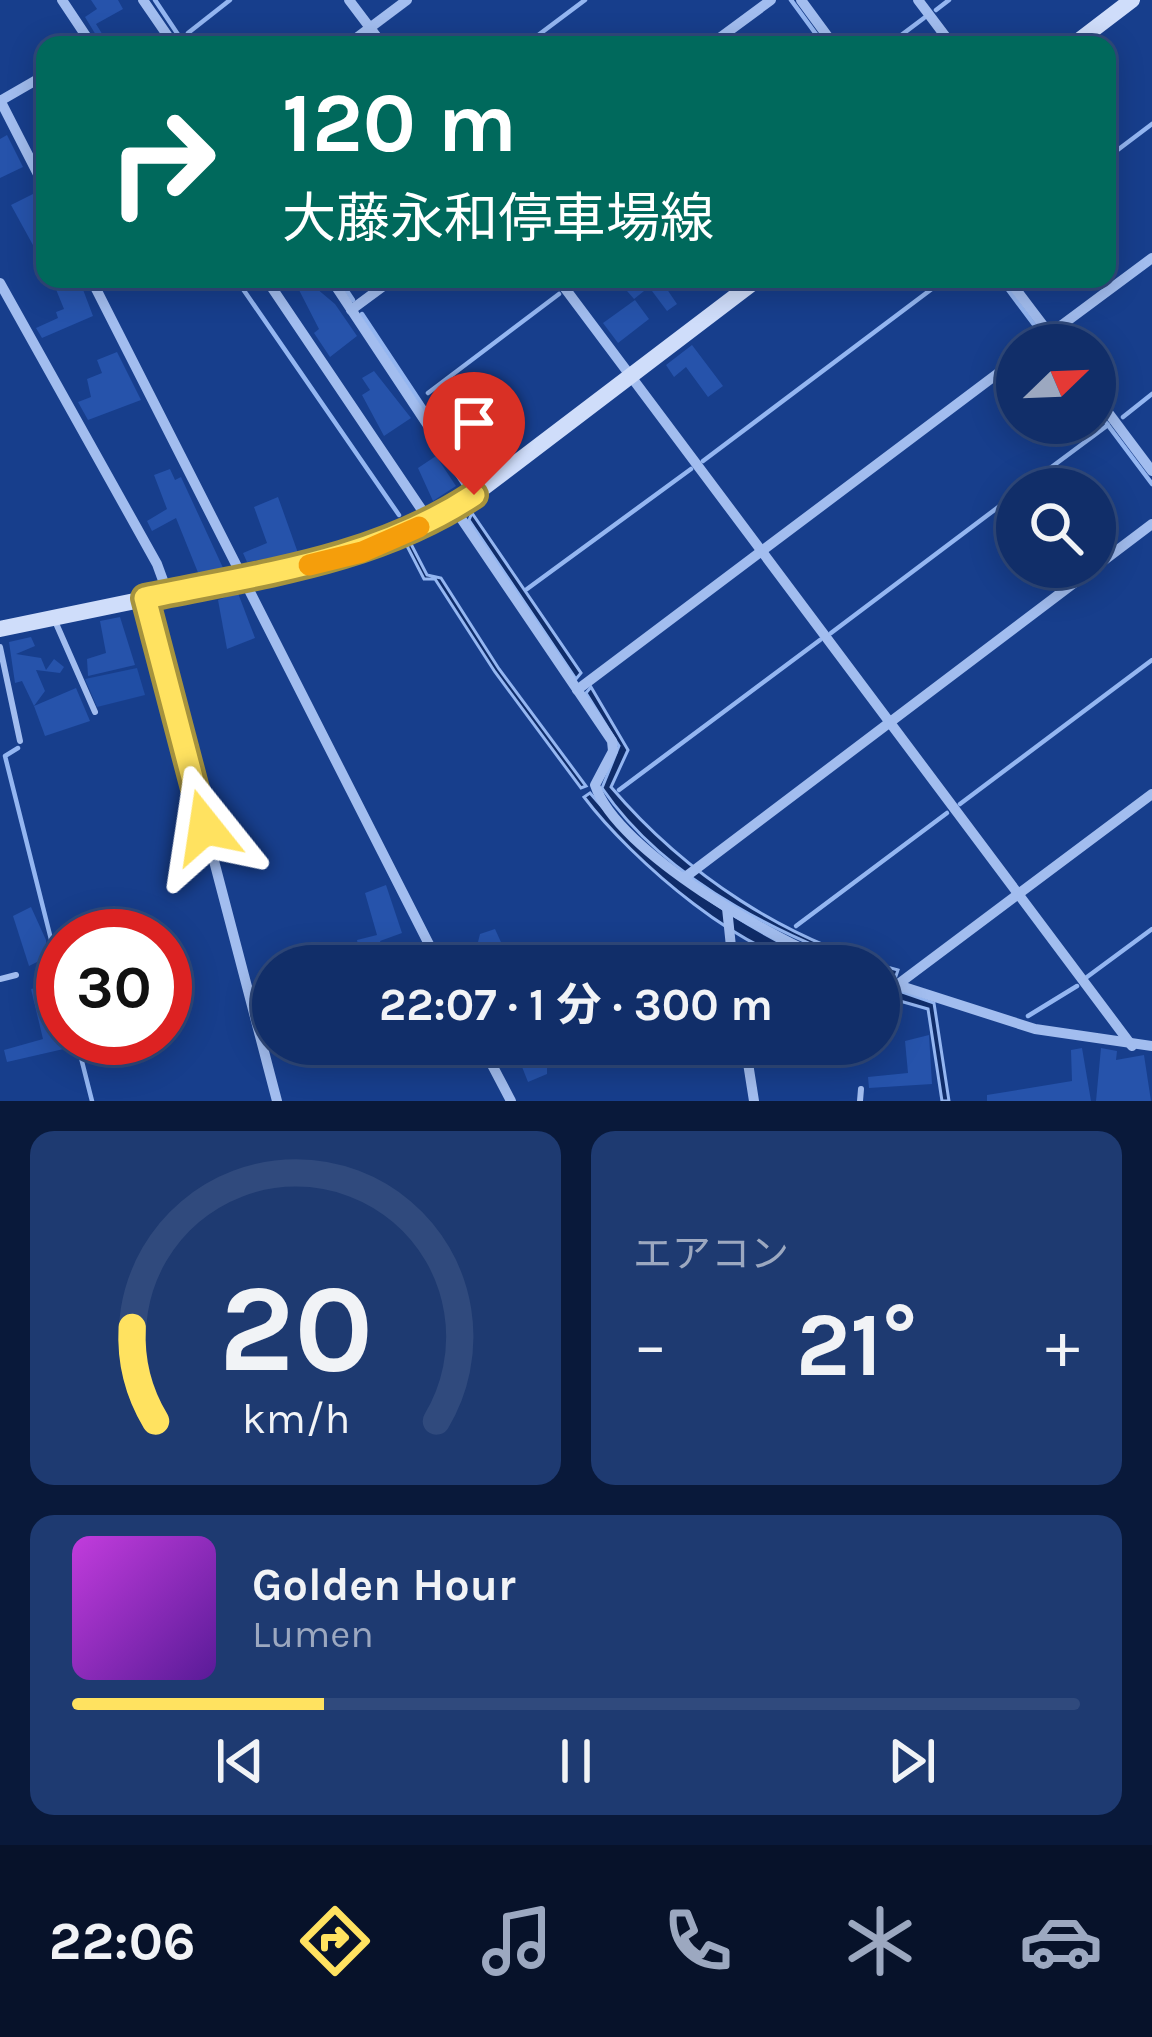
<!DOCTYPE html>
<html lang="ja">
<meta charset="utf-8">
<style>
:root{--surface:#112e69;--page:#1e3a71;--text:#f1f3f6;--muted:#9ca8c0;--line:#304a7d;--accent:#ffe260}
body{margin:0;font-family:Karla,"Noto Sans JP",sans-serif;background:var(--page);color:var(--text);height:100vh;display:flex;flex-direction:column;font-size:45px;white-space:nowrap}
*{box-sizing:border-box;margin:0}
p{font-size:39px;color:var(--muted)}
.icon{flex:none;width:66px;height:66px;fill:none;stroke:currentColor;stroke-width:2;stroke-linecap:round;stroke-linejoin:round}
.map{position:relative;height:1101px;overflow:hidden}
.details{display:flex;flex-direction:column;gap:30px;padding:30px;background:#09193a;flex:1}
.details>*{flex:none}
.top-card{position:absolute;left:36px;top:36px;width:1080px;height:252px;border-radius:24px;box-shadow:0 6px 30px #0003,0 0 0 3px var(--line);background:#00695c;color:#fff;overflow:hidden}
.needle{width:78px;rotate:67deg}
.tools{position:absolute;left:996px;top:324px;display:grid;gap:24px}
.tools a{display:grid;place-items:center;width:120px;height:120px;border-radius:50%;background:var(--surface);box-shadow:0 6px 30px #0003,0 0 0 3px var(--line);font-size:60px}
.speed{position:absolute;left:36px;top:909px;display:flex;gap:24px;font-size:60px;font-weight:700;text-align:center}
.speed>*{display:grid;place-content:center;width:156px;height:156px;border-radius:50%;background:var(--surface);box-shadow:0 6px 30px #0003,0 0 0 3px var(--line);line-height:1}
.speed .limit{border:18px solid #d22;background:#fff;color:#111}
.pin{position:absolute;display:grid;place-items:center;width:102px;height:102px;color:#fff;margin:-123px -51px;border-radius:50% 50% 50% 0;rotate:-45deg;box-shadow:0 0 12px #0007}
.pin .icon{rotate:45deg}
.me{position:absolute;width:132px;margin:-66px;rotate:345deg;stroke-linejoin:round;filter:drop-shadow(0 0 9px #0008)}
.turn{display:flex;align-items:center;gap:42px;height:252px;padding:0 48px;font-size:54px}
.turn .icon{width:156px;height:156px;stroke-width:2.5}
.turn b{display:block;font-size:84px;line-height:102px}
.big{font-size:90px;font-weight:700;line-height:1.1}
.details .tile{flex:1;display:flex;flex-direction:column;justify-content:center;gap:18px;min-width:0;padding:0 42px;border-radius:24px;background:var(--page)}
.details .dial{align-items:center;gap:0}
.dial svg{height:312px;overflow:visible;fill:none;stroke:var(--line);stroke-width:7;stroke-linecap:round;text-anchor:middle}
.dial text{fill:var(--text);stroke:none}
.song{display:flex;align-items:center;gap:36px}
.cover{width:144px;height:144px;border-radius:18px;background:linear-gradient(135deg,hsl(290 70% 55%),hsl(270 70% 35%))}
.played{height:12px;border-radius:6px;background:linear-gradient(90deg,var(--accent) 25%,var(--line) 25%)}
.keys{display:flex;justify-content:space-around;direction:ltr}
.heat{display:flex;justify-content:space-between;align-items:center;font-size:66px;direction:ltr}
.details .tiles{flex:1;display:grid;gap:30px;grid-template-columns:1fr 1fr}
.tile:last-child{grid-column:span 2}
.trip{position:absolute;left:252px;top:945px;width:648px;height:120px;border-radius:60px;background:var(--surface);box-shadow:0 6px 30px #0003,0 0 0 3px var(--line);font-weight:700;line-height:120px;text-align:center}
.dock{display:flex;height:192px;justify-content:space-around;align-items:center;background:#07122a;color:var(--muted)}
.dock .icon{width:84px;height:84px}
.dock .active{color:var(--accent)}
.dock b{font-size:54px;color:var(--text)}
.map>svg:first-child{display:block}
</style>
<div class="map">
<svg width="1152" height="1101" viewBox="0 0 1152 1101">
<rect width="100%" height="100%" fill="#173e8c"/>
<polygon fill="#204ea5" points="137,668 145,695 97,707 85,679"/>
<g fill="#0f2c69" stroke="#94b6f1" stroke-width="3">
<polygon points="472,513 581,673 576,679 469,520"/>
<polygon points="411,544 427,575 441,578 499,669 586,786 581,788 495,672 435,579 424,579 407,546"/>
<path d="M 591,687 L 628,750 L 611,787 C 686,875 786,941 898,970 L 896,976 C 794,943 668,885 602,788 L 619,746 L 586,693 Z"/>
<path d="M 590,793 C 657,872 734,922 827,966 C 751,966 629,857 584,797 Z"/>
<polygon points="879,984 934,1003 949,1101 942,1101 928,1009 879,995"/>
</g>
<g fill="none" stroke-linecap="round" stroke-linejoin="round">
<g stroke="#94b6f1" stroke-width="4.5">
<polyline points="155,0 185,45"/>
<polyline points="791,0 824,45"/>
<polyline points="936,10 949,0"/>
<polyline points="188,33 230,0"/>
<polyline points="525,45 585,0"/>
<polyline points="888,45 924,18"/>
<polyline points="1107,158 1152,124"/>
<polyline points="236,279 399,515"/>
<polyline points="339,279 353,300"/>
<polyline points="1000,279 1038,330"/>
<polyline points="570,285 578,279"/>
<polyline points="362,314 470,477"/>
<polyline points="428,393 559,294"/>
<polyline points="1095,408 1152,484"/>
<polyline points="1123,417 1152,394"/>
<polyline points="703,461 945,279"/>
<polyline points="1022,489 1108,425"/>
<polyline points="527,589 691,469"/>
<polyline points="831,633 1017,493"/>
<polyline points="18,748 5,756 63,987"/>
<polyline points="619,790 820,640"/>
<polyline points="960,804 1152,660"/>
<polyline points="796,926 947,813"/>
<polyline points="1087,977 1152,929"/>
<polyline points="1028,1016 1077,986"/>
<polyline points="76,1038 92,1101"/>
</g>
</g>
<g fill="#2653ab">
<polygon points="91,0 118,0 123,9 96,24 109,45 102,45 85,17 97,9"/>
<polygon points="7,135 23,167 0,178 0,139"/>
<polygon points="33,194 45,214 45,267 11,205"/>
<polygon points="62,279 79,279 93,316 42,338 36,328 58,318 56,312 64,309 53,282"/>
<polygon points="628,279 660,279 677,304 667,311 649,287 634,299 621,284"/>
<polygon points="310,283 335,304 357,336 330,357 314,333 319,329 299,290"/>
<polygon points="635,300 649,319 618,343 603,323"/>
<polygon points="692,345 723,386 708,397 686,367 674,377 666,365"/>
<polygon points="117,352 141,400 88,420 78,402 91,397 87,379 102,373 97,360"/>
<polygon points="374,371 411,418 384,436 362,395 370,390 362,378"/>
<polygon points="436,456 456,486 433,501 418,468"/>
<polygon points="170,469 175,480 181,477 224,570 199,575 176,518 152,531 147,521 167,509 154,475"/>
<polygon points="278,497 298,553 247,562 243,553 267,543 254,507"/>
<polygon points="238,593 255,638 227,649 218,600"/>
<polygon points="120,617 135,665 88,676 87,659 106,653 100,621"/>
<polygon points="31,637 35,646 16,654 41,658 46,670 54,659 64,667 60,673 36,670 45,691 34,706 22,681 15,683 9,642"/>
<polygon points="76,688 90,721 45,736 34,706"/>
<polygon points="386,885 402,933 380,941 384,950 360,955 357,940 377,935 365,893"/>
<polygon points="31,907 46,940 47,957 29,966 13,916"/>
<polygon points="495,929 510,962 487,966 478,942 480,934"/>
<polygon points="53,984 68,1048 7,1062 4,1050 43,1039 31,989"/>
<polygon points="929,1035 932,1084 869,1088 868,1077 908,1073 905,1041"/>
<polygon points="513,1044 535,1044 547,1062 547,1074 528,1082"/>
<polygon points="1082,1048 1091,1101 987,1101 987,1095 1072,1081 1071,1050"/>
<polygon points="1101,1048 1117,1051 1116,1060 1144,1055 1151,1101 1096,1101"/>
</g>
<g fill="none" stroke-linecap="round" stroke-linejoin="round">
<g stroke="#a2bdef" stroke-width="6">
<polyline points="55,621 95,712"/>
<polyline points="0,647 20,741"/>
<polyline points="0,979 16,975"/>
<polyline points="860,1101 861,1089"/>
</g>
<g stroke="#a2bdef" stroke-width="10">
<polyline points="62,0 92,45"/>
<polyline points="143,0 174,45"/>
<polyline points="349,0 383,45"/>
<polyline points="801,0 834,45"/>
<polyline points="918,0 952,45"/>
<polyline points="347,45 407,0"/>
<polyline points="710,45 771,0"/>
<polyline points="0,100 45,188"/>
<polyline points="0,101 45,75"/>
<polyline points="91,279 440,966"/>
<polyline points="266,279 430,522"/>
<polyline points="331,279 474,495"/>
<polyline points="558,279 1132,1046"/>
<polyline points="1008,279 1058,345"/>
<polyline points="0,283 157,564 168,594"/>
<polyline points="351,310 393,279"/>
<polyline points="1035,345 1152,258"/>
<polyline points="1095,395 1152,471"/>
<path d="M 454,508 L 612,741 L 613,751 L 595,785 C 617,852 778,943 843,966"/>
<polyline points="145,598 277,1101"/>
<polyline points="577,690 1017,359"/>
<polyline points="684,878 1152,524"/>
<polyline points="727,908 733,966"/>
<polyline points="879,979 1035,1029 1152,1046"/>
<polyline points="897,985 1152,794"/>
<polyline points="481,1044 511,1101"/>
<polyline points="745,1044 754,1101"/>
</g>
<g stroke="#cfddfa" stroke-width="16">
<polyline points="1073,45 1132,0"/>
<polyline points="0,629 309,565 396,539 474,495 758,279"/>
</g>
</g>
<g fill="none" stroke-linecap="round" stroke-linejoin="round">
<g stroke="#a6933e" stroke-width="30">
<path id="route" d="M 205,827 L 145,598 C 260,574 374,561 474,495"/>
</g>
<use href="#route" stroke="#ffe260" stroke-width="21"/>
<polyline stroke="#f59e0b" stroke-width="21" points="309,565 362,552 419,527"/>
</g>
</svg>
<div class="tools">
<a><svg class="needle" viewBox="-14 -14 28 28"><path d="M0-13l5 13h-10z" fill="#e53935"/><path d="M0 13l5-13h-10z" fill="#9ca8c0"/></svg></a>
<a><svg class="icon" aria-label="search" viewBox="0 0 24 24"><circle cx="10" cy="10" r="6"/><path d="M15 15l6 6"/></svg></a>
</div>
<div class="speed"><div class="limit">30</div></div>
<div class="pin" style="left:474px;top:495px;background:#d93025"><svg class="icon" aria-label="arrive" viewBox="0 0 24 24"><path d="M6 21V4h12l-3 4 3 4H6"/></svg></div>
<svg class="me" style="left:205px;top:827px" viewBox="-20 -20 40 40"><path d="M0-17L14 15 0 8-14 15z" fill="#ffe260" stroke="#fff" stroke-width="4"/></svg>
<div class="trip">22:07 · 1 分 · 300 m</div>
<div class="top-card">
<div class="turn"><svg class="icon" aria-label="right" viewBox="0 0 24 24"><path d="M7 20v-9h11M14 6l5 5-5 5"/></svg><div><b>120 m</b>大藤永和停車場線</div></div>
</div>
</div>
<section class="details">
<div class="tiles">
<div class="tile dial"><svg viewBox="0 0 100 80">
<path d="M14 69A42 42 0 1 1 86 69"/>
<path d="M14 69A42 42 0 0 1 8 45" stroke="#ffe260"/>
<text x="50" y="56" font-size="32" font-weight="700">20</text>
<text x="50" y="72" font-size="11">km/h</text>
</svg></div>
<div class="tile"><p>エアコン</p>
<div class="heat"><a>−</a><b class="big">21°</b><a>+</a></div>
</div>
<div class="tile">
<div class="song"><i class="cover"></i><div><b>Golden Hour</b><p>Lumen</p></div></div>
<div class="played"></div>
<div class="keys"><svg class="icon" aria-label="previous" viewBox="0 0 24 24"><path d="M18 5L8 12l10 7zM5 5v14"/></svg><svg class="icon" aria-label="pause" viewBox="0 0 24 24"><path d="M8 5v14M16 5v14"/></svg><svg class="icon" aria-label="next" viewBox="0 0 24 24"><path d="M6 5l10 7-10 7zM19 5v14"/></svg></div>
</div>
</div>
</section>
<nav class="dock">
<b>22:06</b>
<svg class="icon active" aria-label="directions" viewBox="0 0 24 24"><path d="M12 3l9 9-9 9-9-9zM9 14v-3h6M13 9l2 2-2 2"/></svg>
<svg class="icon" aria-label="music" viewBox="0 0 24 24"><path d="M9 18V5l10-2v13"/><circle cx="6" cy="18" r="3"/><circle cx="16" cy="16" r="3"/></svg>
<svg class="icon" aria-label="phone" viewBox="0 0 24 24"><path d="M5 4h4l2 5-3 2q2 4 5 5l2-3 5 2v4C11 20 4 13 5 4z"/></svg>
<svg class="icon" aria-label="climate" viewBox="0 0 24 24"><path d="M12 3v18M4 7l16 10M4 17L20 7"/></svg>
<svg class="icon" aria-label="car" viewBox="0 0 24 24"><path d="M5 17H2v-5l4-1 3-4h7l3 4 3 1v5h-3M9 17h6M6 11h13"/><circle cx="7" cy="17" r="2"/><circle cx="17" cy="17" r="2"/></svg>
</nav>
